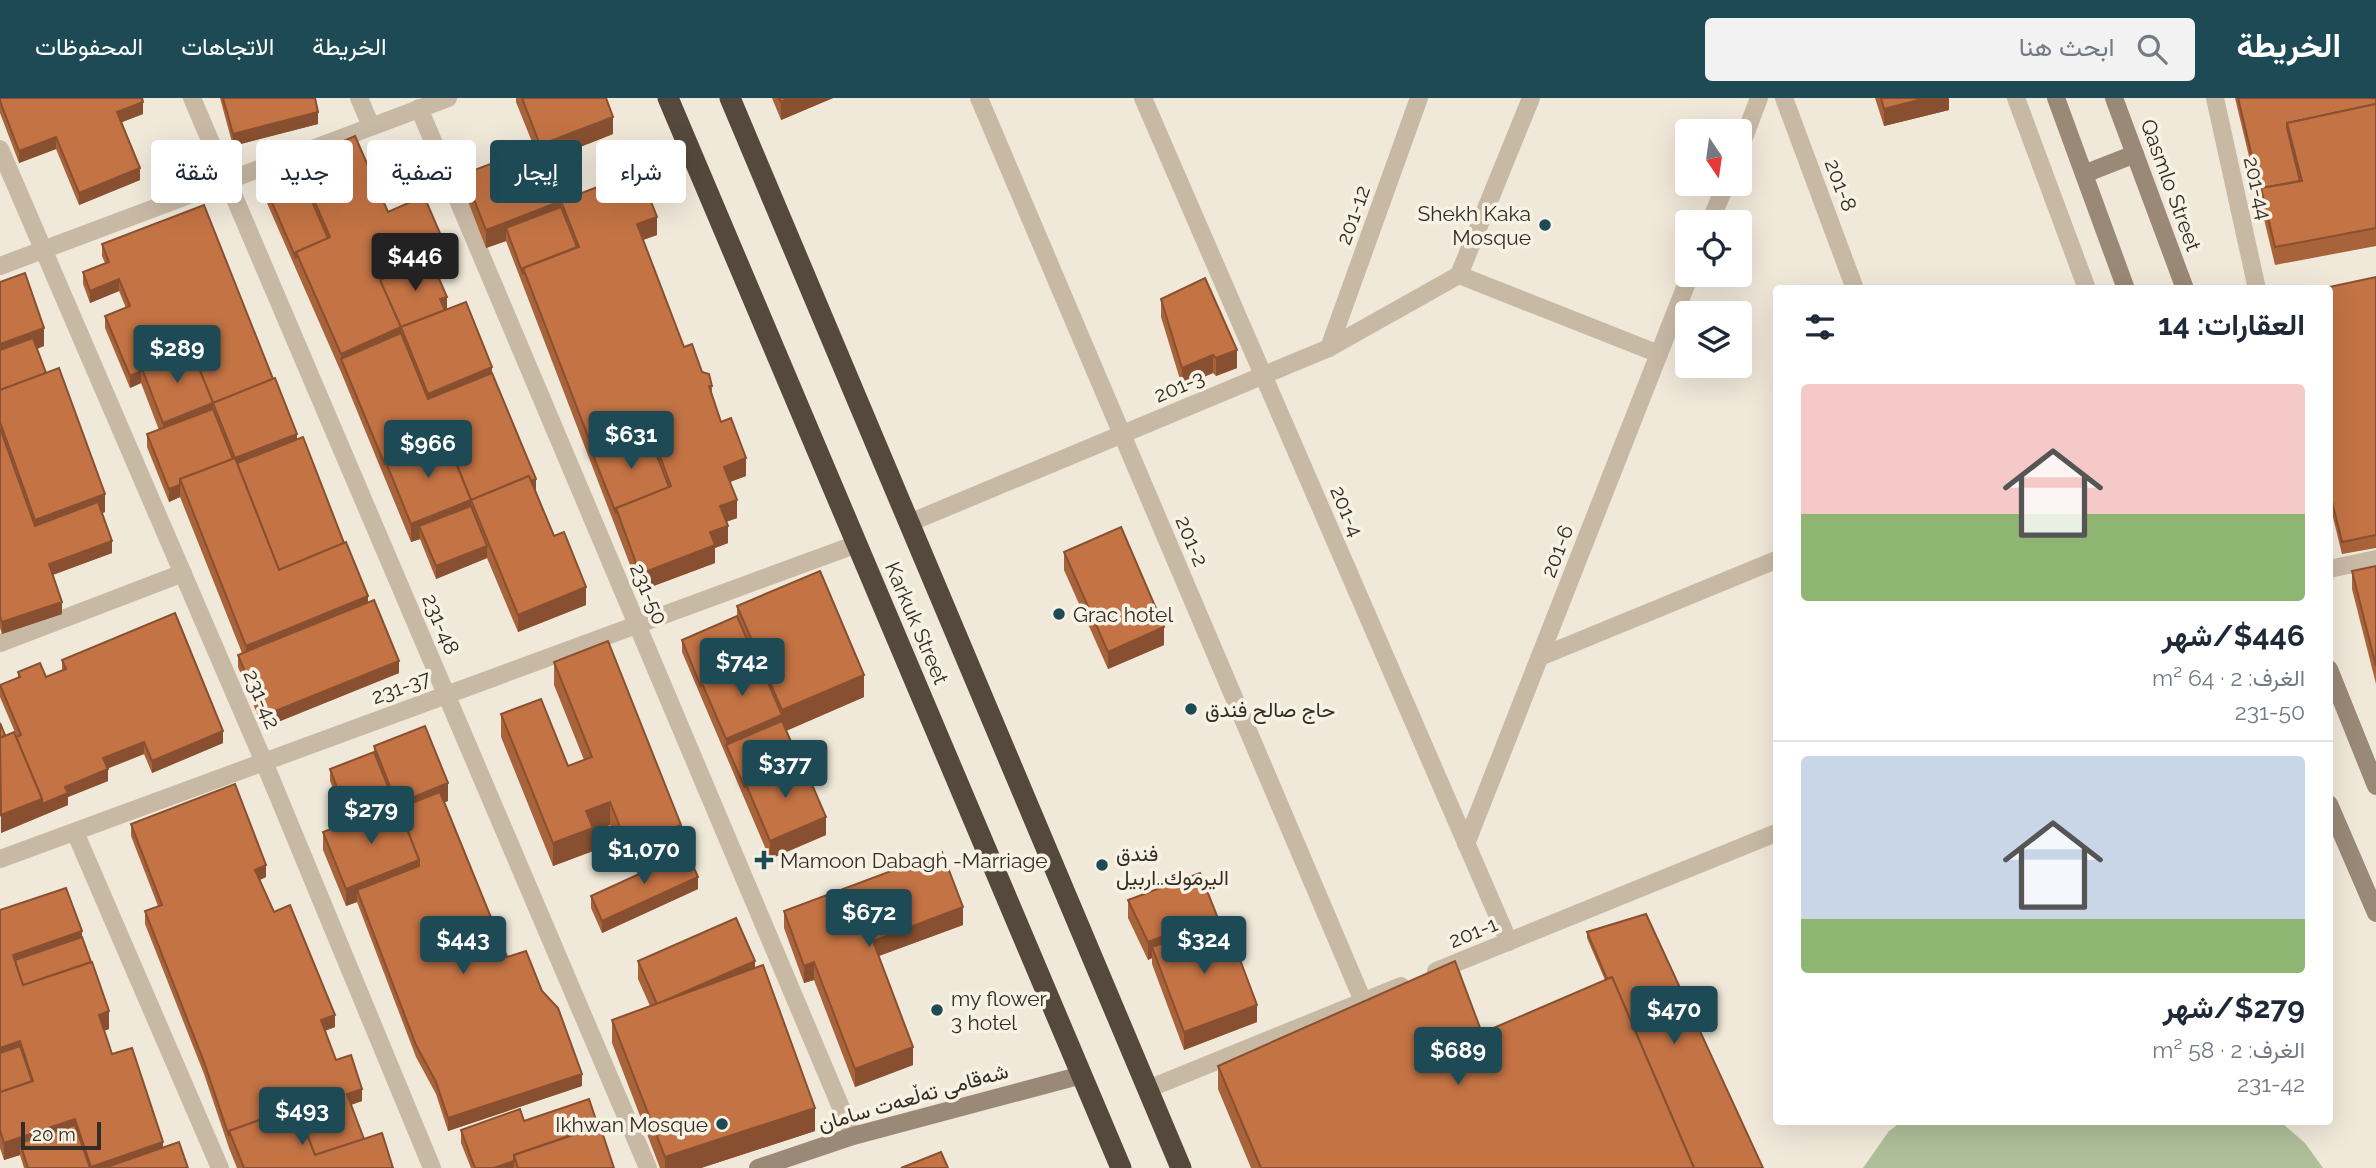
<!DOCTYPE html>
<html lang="ar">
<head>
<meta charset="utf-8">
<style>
  body { margin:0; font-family:Raleway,Vazirmatn,sans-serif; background:#f2f2f3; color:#1f2937; direction:rtl; height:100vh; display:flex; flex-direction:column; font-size:26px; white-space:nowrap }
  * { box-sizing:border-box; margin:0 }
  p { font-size:23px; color:#747a83 }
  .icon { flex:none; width:38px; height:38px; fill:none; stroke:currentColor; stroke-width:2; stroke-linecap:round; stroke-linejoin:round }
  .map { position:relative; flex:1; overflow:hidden; direction:ltr }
  .drawer { position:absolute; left:1773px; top:187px; width:560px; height:840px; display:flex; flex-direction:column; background:#fff; border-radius:7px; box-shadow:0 7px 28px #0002; direction:rtl }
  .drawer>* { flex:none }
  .banner { position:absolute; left:21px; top:42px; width:665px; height:63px; direction:rtl; display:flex; gap:14px }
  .needle { width:46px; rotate:167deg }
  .buttons { position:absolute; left:1675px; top:21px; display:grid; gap:14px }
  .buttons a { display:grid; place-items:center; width:77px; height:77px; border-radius:7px; background:#fff; box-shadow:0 7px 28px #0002; font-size:35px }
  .scale { position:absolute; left:21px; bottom:18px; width:80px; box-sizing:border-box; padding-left:7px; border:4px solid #342c26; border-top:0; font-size:19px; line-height:24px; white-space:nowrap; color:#342c26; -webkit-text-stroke:5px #f8f2e5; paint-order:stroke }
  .price { position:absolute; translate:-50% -60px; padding:0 16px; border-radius:7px; background:#1d4a54; color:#fff; font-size:23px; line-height:46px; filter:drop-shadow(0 2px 4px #0008) }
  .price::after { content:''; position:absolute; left:50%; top:42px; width:21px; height:16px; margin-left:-10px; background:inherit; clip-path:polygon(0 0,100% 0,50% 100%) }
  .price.selected { background:#222; color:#fff }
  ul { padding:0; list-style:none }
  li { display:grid; align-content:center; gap:14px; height:371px; padding:0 28px }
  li+li { border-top:2px solid #e0e1e3 }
  li span { display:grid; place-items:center; height:217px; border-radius:7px; color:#555 }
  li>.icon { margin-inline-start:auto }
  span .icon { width:126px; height:126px; fill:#fffc; stroke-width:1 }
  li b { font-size:30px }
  h2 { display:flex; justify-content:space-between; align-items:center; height:84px; padding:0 28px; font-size:30px }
  .pill { padding:0 24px; border-radius:7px; background:#fff; box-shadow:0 7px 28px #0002; font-size:24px; line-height:63px }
  .pill.selected { background:#1d4a54; color:#fff }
  header { display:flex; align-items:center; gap:42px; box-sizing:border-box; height:98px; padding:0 35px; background:#1d4a54; color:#fff }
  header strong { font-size:33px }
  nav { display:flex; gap:38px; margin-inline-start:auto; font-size:24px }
  .search { width:490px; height:63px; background:#f2f2f3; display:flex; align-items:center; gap:18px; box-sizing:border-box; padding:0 24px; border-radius:7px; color:#747a83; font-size:26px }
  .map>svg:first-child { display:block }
  .green { fill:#aebf99 }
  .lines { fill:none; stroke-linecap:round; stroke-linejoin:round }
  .street { stroke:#c8b9a5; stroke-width:18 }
  .secondary { stroke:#9b8977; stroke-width:18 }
  .highway { stroke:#55483d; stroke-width:21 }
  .wall { fill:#a8633a }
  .shaded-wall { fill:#885030 }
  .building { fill:#c37344; stroke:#885030; stroke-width:2 }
  .poi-dot { fill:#1d4a54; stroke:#f8f2e5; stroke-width:2.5 }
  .labels { text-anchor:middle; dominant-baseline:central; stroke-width:7; stroke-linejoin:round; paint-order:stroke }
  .street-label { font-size:21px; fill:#342c26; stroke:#f8f2e5 }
  .poi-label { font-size:21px; fill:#342c26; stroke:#f8f2e5; text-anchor:start }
</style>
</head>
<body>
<header>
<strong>الخريطة</strong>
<div class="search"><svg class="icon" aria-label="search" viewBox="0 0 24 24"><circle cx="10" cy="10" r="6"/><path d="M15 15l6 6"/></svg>ابحث هنا</div>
<nav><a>الخريطة</a><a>الاتجاهات</a><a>المحفوظات</a></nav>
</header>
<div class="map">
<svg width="2376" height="1070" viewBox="0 0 2376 1070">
  <rect width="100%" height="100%" fill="#f0e8d9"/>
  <polygon class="green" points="1901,1024 2281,1024 2305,1045 2323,1070 1863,1070 1889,1033"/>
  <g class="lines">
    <g class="street">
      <polyline points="192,0 648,1070"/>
      <polyline points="359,0 371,28"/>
      <polyline points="979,0 1363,903"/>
      <polyline points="1143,0 1509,844"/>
      <polyline points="1784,0 1855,191"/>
      <polyline points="2016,0 2087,191"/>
      <polyline points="2215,0 2257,191"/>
      <polyline points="419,10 853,1038"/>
      <polyline points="1740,50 1759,0"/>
      <polyline points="0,51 264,664 432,1070"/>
      <polyline points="1710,124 1726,86"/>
      <polyline points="0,168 448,0"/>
      <polyline points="1459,177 1659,256"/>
      <polyline points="1459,177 1531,0"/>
      <polyline points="1329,250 1419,0"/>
      <polyline points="909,425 1329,250 1459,177"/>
      <polyline points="2329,471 2376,461"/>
      <polyline points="0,545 183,475"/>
      <polyline points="1540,559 1776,462"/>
      <polyline points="75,734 220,1070"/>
      <polyline points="1466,746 1690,177"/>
      <polyline points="0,761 857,446"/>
      <polyline points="1436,873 1776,735"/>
      <polyline points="1148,991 1401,888"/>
    </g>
    <g class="secondary">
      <polyline points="2056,0 2126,191"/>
      <polyline points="2114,0 2185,191"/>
      <polyline points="2084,76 2135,56"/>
      <polyline points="2329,571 2376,688"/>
      <polyline points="2329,706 2376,815"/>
      <polyline points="758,1070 853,1038 1082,977"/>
    </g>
    <g class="highway">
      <polyline points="668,0 1121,1070"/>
      <polyline points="730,0 1181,1070"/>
    </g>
  </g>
  <g class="wall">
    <polygon points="0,0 143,16 122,24 140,82 79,107 56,51 19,65 0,15"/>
    <polygon points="220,0 315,0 318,26 233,48"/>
    <polygon points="516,0 606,0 613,36 546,62 561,103 657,137 643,142 684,249 712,288 712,297 721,324 746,378 730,384 737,420 726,424 728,445 715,450 715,465 640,493 506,143 486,150 464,93 464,76 534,49 516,4"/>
    <polygon points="772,0 833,0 781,22"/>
    <polygon points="1875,0 1949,0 1949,12 1884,28"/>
    <polygon points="2235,0 2376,0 2376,148 2275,167"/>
    <polygon points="297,63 388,114 445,165 435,169 447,211 492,275 536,394 554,438 586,507 518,534 487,460 436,481 420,441 411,444 341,274 263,96 263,84 297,69"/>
    <polygon points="102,146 297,341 344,445 368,504 399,575 263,630 238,569 238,557 242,555 180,399 169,404 147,349 147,336 159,332 141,285 130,290 105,230 105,218 126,210 119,193 90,205 83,186 83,174 105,165 102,158"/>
    <polygon points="2376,179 2376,450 2342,456 2329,403 2329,191"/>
    <polygon points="0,184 44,248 37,251 46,275 105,414 102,415 112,455 53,477 62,516 2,536 0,530"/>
    <polygon points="1161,201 1237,270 1216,278 1213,275 1182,288 1161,219"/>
    <polygon points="1706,268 1730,268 1726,276"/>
    <polygon points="1064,454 1164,547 1108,571 1064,472"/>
    <polygon points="2376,468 2376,586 2352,491 2352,473"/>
    <polygon points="737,508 864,599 786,633 826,737 770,761 682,554 682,542 737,518"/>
    <polygon points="62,562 223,645 152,675 144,656 107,671 108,683 68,699 68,707 1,735 0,625 5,637 17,639 0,599 0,587 18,580 18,574 46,579 62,572"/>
    <polygon points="554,564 681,750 628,772 610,727 593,734 593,753 553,768 501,639 501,616 568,668 584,662 554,587"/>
    <polygon points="374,648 448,703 444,704 507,859 582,988 448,1033 436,996 416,959 357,804 346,808 323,752 323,734 346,725 330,683 330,671 374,654"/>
    <polygon points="131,726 266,779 260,782 274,814 335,929 325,933 336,962 362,1003 351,1007 364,1041 393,1070 237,1070 229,1050 204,976 145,826 145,813 158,808 131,738"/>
    <polygon points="698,791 602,835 591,810 591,798"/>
    <polygon points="1128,802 1217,825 1257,924 1184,952 1152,866 1152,860 1148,862 1128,820"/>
    <polygon points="0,812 82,839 109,931 104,933 112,956 163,1050 188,1070 24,1070 20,1057 4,1062 0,1050"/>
    <polygon points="784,813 963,827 879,858 913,967 855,989 814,882 804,885 784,830"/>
    <polygon points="1587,834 1763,1070 1251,1070 1218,991 1218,968 1482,935 1605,882 1587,840"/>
    <polygon points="638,863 755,870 815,1033 701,1070 660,1070 612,945 612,922 650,908 638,881"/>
    <polygon points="524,1023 598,1028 614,1070 471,1070 461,1045 461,1032"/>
  </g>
  <g class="shaded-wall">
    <polygon points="790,0 833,0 781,22 781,4"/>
    <polygon points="1926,0 1949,0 1949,12 1884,28 1884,11"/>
    <polygon points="143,4 143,16 117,26 117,14"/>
    <polygon points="318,14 318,26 233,48 233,36"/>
    <polygon points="613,19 613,36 540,65 540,47"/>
    <polygon points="56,39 56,51 19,65 19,53"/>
    <polygon points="140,70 140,82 79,107 79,95"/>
    <polygon points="561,103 561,121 506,130 506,143 486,150 486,132"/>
    <polygon points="657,119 657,137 637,144 637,126"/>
    <polygon points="445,147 445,165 382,193 378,177"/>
    <polygon points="119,181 119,193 90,205 90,193"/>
    <polygon points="447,199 447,211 440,213 440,201"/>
    <polygon points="401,229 401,247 341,261 341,256"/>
    <polygon points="44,230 44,248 0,264 0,246"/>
    <polygon points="1237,252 1237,270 1216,278 1216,260"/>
    <polygon points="1213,257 1213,275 1182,288 1182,270"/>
    <polygon points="492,269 492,287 428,313 428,296"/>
    <polygon points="141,273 141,285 130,290 130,278"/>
    <polygon points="213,305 213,323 163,342 163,325"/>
    <polygon points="648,330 648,347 593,357 593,351"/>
    <polygon points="297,336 297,353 239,376 235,360"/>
    <polygon points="746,360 746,378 724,386 724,369"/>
    <polygon points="536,381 536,393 477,417 473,407"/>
    <polygon points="180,387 180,399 169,404 169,391"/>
    <polygon points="105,396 105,414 35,440 35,422"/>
    <polygon points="471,402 471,420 419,428 420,441 411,444 411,426"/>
    <polygon points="737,402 737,420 720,426 720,408"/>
    <polygon points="728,428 728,445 715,450 715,465 640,493 640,476 710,434"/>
    <polygon points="112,443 112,455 49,478 49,466"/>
    <polygon points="487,448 487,460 436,481 436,468"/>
    <polygon points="586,489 586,507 518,534 518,517"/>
    <polygon points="368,498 368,516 246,566 246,548"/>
    <polygon points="62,504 62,516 2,536 2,524"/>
    <polygon points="1164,529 1164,547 1108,571 1108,554"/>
    <polygon points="399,563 399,575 263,630 263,618"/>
    <polygon points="864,577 864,599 730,657 726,647 726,641 782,617 782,612"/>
    <polygon points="223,633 223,645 152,675 152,663"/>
    <polygon points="144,644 144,656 103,672 103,660"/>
    <polygon points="108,671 108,683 68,699 68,707 1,735 1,717 42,701 65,689"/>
    <polygon points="448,685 448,703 401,722 397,706"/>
    <polygon points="610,704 610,727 593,734 593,753 553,768 553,745 586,713"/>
    <polygon points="826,719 826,737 770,761 770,743"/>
    <polygon points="681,727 681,750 628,772 628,749"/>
    <polygon points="419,762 419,780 357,792 357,804 346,808 346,791"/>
    <polygon points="266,767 266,779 255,784 255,772"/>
    <polygon points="698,779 698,791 602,835 602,823"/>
    <polygon points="963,809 963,827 873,860 873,843"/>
    <polygon points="1217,818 1217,835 1152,849 1152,860 1148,862 1148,844"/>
    <polygon points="82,833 82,851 17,873 13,857"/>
    <polygon points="755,863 755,881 657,906"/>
    <polygon points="814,864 814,882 804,885 804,868"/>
    <polygon points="1257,907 1257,924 1184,952 1184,934"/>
    <polygon points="109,913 109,931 99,934 99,917"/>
    <polygon points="335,917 335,929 321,934 321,922"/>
    <polygon points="20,943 20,960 0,967 0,950"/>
    <polygon points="913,949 913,967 855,989 855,971"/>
    <polygon points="582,976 582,988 448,1033 448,1020"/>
    <polygon points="362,991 362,1003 347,1008 347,996"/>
    <polygon points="815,1010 815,1033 701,1070 665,1070 665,1059"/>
    <polygon points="75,1021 75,1039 20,1045 20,1057 4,1062 4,1045"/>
    <polygon points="163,1044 163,1062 139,1070 91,1070 91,1069"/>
    <polygon points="514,1063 514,1070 494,1070"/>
  </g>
  <g class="building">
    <polygon points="0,0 142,0 143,4 117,14 140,70 79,95 56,39 19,53 0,3"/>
    <polygon points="223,0 315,0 318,14 233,36"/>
    <polygon points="522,0 606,0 613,19 540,47"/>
    <polygon points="779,0 790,0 781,4"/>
    <polygon points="1881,0 1926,0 1884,11"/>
    <polygon points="2238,0 2376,0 2376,6 2287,25 2287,30 2300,83 2261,90 2261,96"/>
    <polygon points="2376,6 2376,130 2275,149 2261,90 2302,83 2287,25"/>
    <polygon points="355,38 388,114 424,98 445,147 378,177 401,229 341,256 296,154 330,139 297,63"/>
    <polygon points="540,47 561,103 639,73 657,119 637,126 684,249 692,246 702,274 709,276 712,288 709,288 721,324 731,320 746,360 724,369 737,402 720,408 728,428 710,434 715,447 640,476 616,410 671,388 656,348 648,330 593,351 523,170 579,149 561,103 486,132 464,76"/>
    <polygon points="297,69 328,140 296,154 296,160 263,84"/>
    <polygon points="204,107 273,281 213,305 190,248 141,268 141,273 130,278 105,218 130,208 119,181 90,193 83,174 109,164 102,146"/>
    <polygon points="561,109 577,149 523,170 523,176 506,130"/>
    <polygon points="424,162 428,171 434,169 447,199 440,201 445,212 401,229 380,182"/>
    <polygon points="25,175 44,230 0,246 0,184"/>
    <polygon points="2376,179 2376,437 2342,444 2329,391 2329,191 2320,191"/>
    <polygon points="1205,180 1237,252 1216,260 1213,257 1182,270 1161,201"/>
    <polygon points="466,204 492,269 428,296 401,229"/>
    <polygon points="401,235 428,301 492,275 536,381 531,383 529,378 471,402 445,338 385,362 385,367 341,261"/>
    <polygon points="33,240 46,275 0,292 0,252"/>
    <polygon points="190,248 213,305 163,325 141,268"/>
    <polygon points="59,270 105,396 35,422 0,324 0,292"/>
    <polygon points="275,280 297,336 235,360 213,305"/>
    <polygon points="213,311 233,361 180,381 180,387 169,391 147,336"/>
    <polygon points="0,330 35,428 98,404 112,443 49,466 62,504 2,524 0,518"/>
    <polygon points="648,335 669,389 616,410 616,415 593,357"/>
    <polygon points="445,338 471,402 411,426 385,362"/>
    <polygon points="303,339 344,445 279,472 237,365"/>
    <polygon points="235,360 279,472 346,444 368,498 246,548 180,381"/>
    <polygon points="529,378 554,438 564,434 586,489 518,517 471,402"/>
    <polygon points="471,408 487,448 436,468 419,428"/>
    <polygon points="1121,429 1164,529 1108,554 1064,454"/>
    <polygon points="2376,468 2376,568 2352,473"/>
    <polygon points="820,473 864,577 782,612 737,508"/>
    <polygon points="374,502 399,563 263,618 238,557"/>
    <polygon points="175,515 223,633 152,663 144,644 103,660 108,671 65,689 68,695 42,706 42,701 16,639 21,637 0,587 20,579 18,574 40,565 46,579 66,571 62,562"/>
    <polygon points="737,518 755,560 701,583 701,589 682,542"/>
    <polygon points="608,543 681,727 628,749 610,704 586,713 593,730 553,745 501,616 541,601 568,668 592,659 554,564"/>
    <polygon points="757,559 782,617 726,641 701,583"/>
    <polygon points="782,623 799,662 745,684 745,690 726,647"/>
    <polygon points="0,625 5,637 0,640"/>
    <polygon points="425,628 448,685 397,706 374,648"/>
    <polygon points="14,634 42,701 1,717 0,640"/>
    <polygon points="374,654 395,706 350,724 330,671"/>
    <polygon points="801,661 826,719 770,743 745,684"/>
    <polygon points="235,686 266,767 255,772 274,814 290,807 335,917 321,922 336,962 351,957 362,991 347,996 364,1041 315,1057 296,1009 229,1033 229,1038 204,964 145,813 162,807 131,726"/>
    <polygon points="440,694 507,859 526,853 542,893 558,910 582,976 448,1020 436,984 416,947 357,792 419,768 419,762 399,710"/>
    <polygon points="397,706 419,762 346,791 323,734"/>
    <polygon points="687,754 698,779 602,823 591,798"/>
    <polygon points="942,754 963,809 873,843 913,949 855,971 814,864 804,868 784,813"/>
    <polygon points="1200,775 1217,818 1148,844 1128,802"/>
    <polygon points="66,790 82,833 13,857 23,887 92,864 109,913 99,917 112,956 132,950 163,1044 91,1069 75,1021 4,1045 0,1032 0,994 33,983 20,943 0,950 0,812"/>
    <polygon points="1646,816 1763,1070 1694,1070 1612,879 1607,881 1587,834"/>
    <polygon points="736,820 755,863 657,906 638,863"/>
    <polygon points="1225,822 1257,907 1184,934 1152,849"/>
    <polygon points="82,839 91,864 23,887 15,862"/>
    <polygon points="1455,863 1482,935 1612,879 1694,1070 1261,1070 1218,968"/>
    <polygon points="763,867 815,1010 665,1059 612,922"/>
    <polygon points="20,948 32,983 0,994 0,955"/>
    <polygon points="589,1001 598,1028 514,1057 514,1063 494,1070 475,1070 461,1032 520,1011 524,1023"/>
    <polygon points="296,1009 315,1057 382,1035 393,1070 244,1070 229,1033"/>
    <polygon points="75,1027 90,1070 28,1070 20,1045"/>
    <polygon points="600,1028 614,1070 518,1070 514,1057"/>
    <polygon points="179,1044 188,1070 104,1070"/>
    <polygon points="941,1054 948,1070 901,1070"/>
  </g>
  <g class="poi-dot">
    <circle cx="1545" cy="127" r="7"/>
    <circle cx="1059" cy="516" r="7"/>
    <circle cx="1191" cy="611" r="7"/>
    <path d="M760.5 751.5h7v7h7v7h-7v7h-7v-7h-7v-7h7z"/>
    <circle cx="1102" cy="767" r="7"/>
    <circle cx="937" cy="912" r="7"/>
    <circle cx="722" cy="1026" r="7"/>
  </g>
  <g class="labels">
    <g class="street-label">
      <text transform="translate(1841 87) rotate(69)">201-8</text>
      <text transform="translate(2171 87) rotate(70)">Qasmlo Street</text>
      <text transform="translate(2258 90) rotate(77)">201-44</text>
      <text transform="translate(1353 117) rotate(-70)">201-12</text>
      <text transform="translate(1179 288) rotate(-23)">201-3</text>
      <text transform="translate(1347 413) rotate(67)">201-4</text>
      <text transform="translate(1192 443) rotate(67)">201-2</text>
      <text transform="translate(1557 453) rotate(-69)">201-6</text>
      <text transform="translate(649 496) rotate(67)">231-50</text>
      <text transform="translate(917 525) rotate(67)">Karkuk Street</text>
      <text transform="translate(441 526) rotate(67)">231-48</text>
      <text transform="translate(401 589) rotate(-20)">231-37</text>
      <text transform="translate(262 601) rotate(67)">231-42</text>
      <text transform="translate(1473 834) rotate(-22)">201-1</text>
      <text transform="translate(913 999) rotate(-16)">شەقامی تەڵعەت سامان</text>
    </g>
    <g class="poi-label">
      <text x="1531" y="115" text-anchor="end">Shekh Kaka<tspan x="1531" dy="24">Mosque</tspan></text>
      <text x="1073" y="516">Grac hotel</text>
      <text x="1205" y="611">حاج صالح فندق</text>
      <text x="1116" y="755">فندق<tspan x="1116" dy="24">اليرموك..اربيل</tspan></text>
      <text x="780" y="762">Mamoon Dabagh -Marriage</text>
      <text x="951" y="900">my flower<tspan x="951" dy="24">3 hotel</tspan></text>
      <text x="708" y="1026" text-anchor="end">Ikhwan Mosque</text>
    </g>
  </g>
</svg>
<div class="buttons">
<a><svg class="needle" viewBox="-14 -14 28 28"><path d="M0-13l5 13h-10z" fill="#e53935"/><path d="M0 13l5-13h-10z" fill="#747a83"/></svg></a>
<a><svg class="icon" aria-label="locate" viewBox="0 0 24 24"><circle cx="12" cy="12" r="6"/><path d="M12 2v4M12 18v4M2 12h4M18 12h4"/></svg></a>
<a><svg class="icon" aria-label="layers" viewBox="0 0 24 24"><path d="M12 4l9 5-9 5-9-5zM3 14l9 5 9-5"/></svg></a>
</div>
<div class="scale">20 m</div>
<b class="price selected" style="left:415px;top:195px">$446</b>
<b class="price" style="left:177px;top:287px">$289</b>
<b class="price" style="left:631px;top:373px">$631</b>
<b class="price" style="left:428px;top:382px">$966</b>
<b class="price" style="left:742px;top:600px">$742</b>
<b class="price" style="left:785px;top:702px">$377</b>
<b class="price" style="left:371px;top:748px">$279</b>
<b class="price" style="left:644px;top:788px">$1,070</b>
<b class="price" style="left:869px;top:851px">$672</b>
<b class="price" style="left:463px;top:878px">$443</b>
<b class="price" style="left:1204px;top:878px">$324</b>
<b class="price" style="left:1674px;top:948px">$470</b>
<b class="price" style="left:1458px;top:989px">$689</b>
<b class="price" style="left:302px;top:1049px">$493</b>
<div class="banner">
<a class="pill">شراء</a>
<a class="pill selected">إيجار</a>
<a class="pill">تصفية</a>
<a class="pill">جديد</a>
<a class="pill">شقة</a>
</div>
<section class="drawer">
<h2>العقارات: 14<svg class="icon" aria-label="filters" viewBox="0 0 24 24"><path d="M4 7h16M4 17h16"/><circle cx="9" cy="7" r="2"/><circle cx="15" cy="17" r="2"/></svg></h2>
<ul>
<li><span style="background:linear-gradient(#f6c9c9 60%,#8fb573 0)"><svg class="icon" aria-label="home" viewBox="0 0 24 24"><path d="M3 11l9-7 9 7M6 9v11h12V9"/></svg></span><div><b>$446/شهر</b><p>الغرف: 2 · 64 m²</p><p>231-50</p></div></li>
<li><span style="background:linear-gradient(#c9d6e8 75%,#8fb573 0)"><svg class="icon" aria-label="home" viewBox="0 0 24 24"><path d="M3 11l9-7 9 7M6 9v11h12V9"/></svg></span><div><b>$279/شهر</b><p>الغرف: 2 · 58 m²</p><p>231-42</p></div></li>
</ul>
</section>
</div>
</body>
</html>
